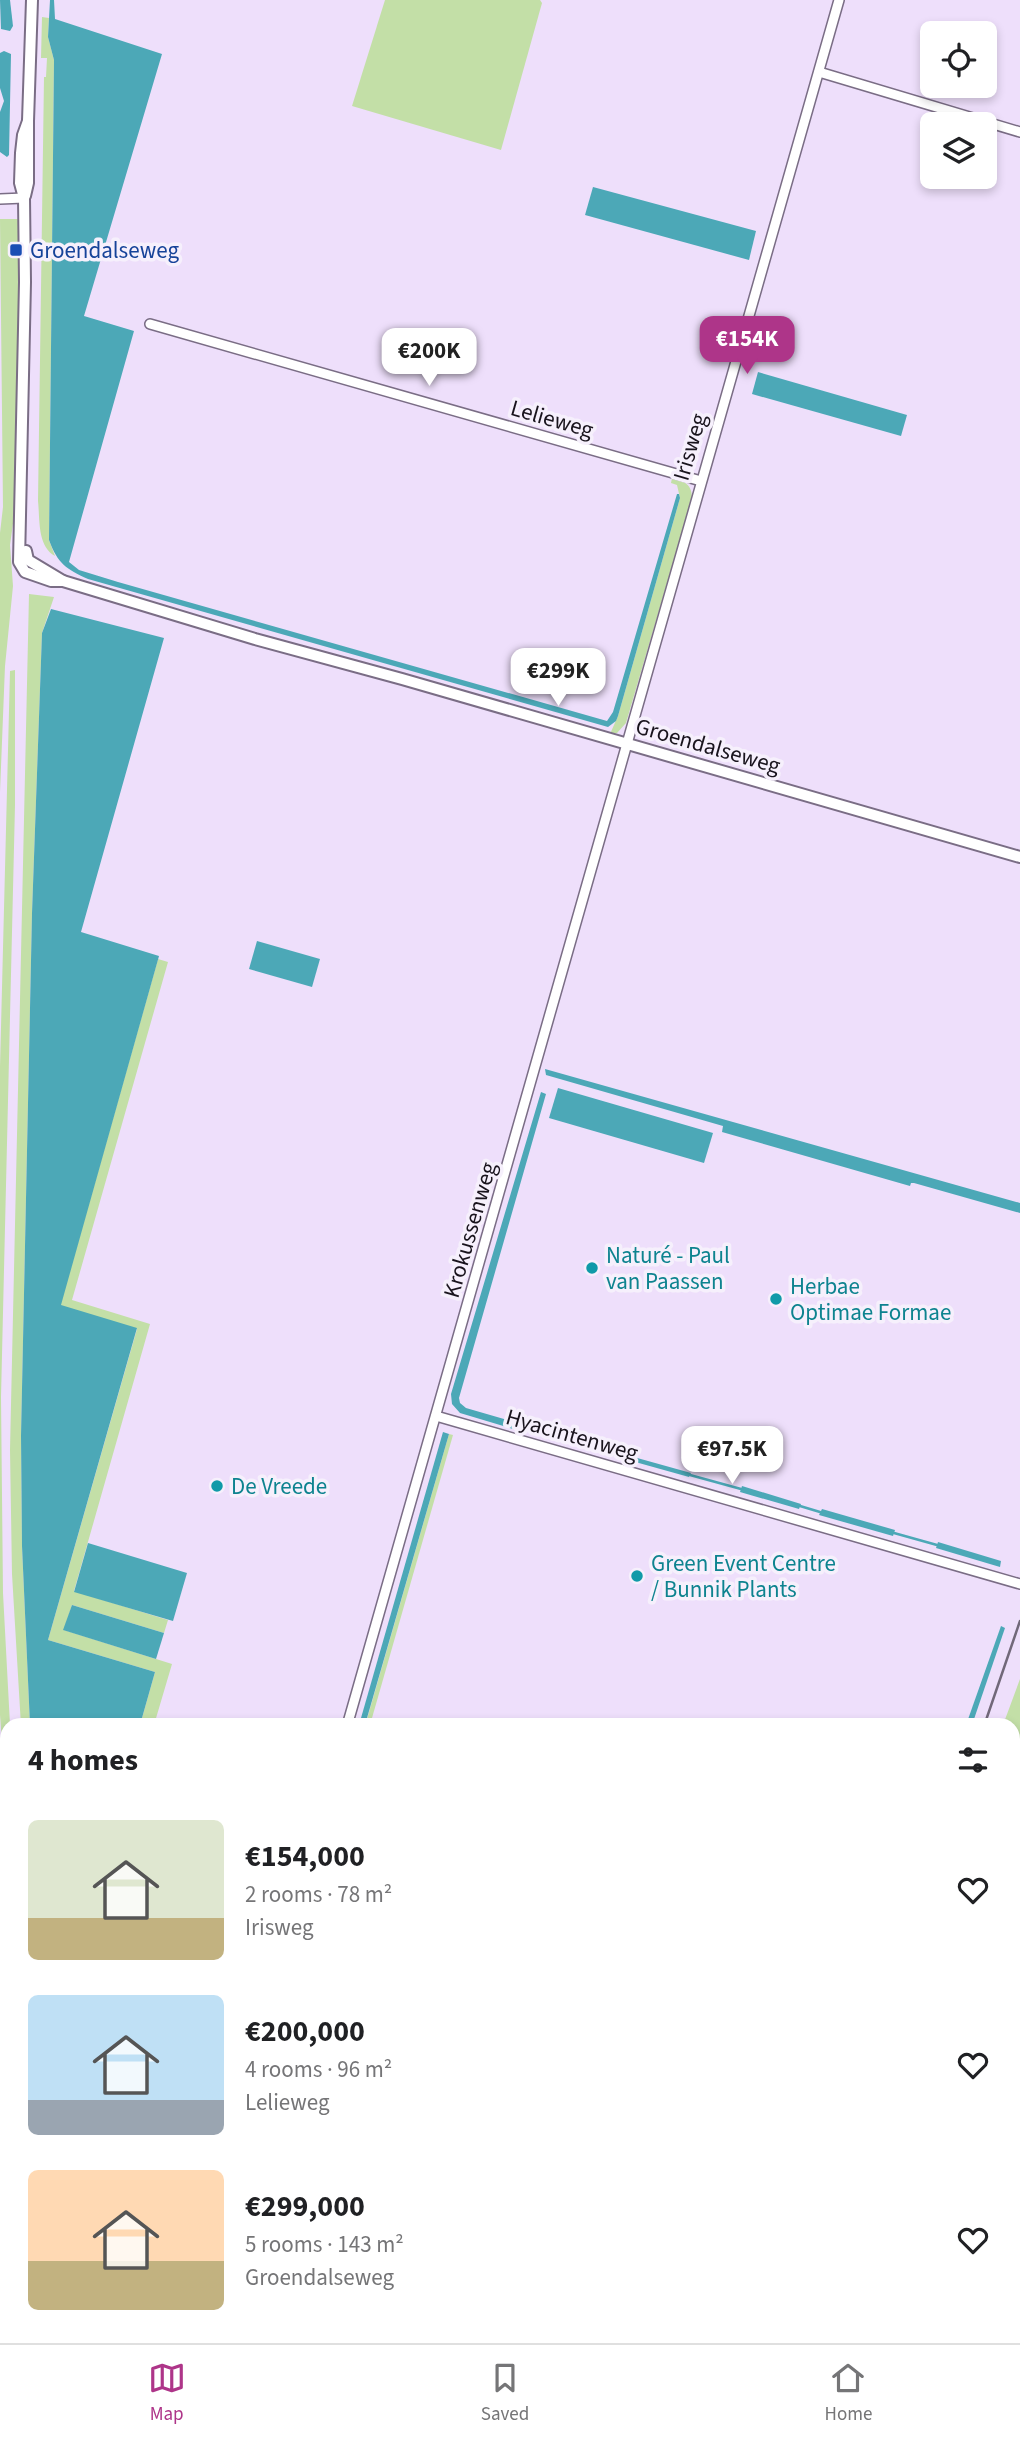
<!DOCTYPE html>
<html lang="en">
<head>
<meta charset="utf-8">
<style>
  body { margin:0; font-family:"Source Sans 3",sans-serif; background:#f2f2f2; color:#202124; height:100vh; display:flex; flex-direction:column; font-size:26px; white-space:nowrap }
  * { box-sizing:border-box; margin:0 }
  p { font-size:23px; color:#757577 }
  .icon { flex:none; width:38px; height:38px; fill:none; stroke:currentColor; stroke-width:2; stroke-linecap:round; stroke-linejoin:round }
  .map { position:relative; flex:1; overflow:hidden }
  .side { position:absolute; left:0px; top:1718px; width:1020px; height:625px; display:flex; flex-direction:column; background:#fff; border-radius:21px 21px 0 0; box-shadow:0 4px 10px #0003 }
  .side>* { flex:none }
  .buttons { position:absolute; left:920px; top:21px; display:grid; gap:14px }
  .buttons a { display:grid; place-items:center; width:77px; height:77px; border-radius:10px; background:#fff; box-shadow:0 4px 10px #0003; font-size:35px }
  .price { position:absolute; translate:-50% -60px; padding:0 16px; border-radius:14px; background:#fff; color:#222; font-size:23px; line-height:46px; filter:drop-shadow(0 2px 4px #0008) }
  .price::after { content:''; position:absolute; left:50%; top:42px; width:21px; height:16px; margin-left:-10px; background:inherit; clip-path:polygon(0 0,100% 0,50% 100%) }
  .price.active { background:#ae3589; color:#fff }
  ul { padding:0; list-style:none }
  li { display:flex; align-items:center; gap:21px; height:175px; padding:0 28px }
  li span { display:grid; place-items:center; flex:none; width:196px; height:140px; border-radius:10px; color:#555 }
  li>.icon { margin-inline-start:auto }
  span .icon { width:84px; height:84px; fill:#fffc; stroke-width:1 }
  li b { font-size:30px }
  h2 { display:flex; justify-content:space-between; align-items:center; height:84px; padding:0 28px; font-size:30px }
  .tab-bar { display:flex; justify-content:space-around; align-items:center; height:98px; border-top:2px solid #e0e0e0; background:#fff; font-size:19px; color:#757577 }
  .tab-bar a { display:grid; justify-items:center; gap:4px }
  .tab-bar .active { color:#ae3589 }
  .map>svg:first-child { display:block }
  .green { fill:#c3dfa7 }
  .water { fill:#4ca8b7 }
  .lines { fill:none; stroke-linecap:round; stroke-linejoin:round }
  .stream { stroke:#4ca8b7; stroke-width:2.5 }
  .minor-casing { stroke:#7a6d85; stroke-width:12 }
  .tertiary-casing { stroke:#7a6d85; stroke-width:14 }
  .minor { stroke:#fff; stroke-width:9 }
  .tertiary { stroke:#fff; stroke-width:10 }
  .rail { stroke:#716879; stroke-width:2.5 }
  .transit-dot { fill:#1a4fb4; stroke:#f6f0fc; stroke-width:2.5 }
  .culture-dot { fill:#0f9aa8; stroke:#f6f0fc; stroke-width:2.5 }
  .labels { text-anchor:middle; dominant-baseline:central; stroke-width:7; stroke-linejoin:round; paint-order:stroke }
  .transit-label { font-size:23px; fill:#164399; stroke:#f6f0fc; text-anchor:start }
  .street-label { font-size:23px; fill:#19141d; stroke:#f6f0fc }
  .culture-label { font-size:23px; fill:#0d838f; stroke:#f6f0fc; text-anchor:start }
</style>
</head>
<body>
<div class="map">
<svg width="1020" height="2343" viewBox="0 0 1020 2343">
  <rect width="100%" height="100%" fill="#eedffb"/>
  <g class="green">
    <polygon points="385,0 540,0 542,3 501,150 352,106"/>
    <path d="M42 17 49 18 48 37 54 60 49 540 55 556C37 546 40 519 38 501L44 77H46L47 58H41Z"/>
    <polygon points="0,219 20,219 17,495 10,545 13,586 5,666 0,792 0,533 3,507"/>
    <path d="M672 478C684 481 692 484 692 498L626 723 617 733 610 734 618 716 680 498 677 485 671 483Z"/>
    <polygon points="29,594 54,597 42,633 32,913 21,1436 22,1546 30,1725 21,1726 12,1574 10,1450"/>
    <polygon points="15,670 15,805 1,1397 3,1593 10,1725 7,1726 7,1811 0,1715 0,1067 10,671"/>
    <polygon points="158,959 168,962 72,1300 150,1324 74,1591 168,1620 164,1633 72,1605 64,1630 172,1664 154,1725 140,1725 155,1672 48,1640 137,1329 60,1306"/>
    <polygon points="449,1434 453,1435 370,1725 365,1726"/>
    <polygon points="1020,1679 1020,1781 1013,1801 1013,1726 1003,1725"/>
    <polygon points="0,1793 7,1850 7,1925 0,1912"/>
    <polygon points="7,2253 7,2336 26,2336 26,2343 3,2343 4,2273"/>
  </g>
  <g class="water">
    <polygon points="0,0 10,0 13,26 10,31 1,29"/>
    <path d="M50 0H54L55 19 162 54 84 316 134 331 69 562 79 570 118 582 607 721 613 712 677 494H679L680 498 618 716 616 721 608 727 88 579C66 569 58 564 49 540L54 60 48 37Z"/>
    <polygon points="4,51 11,54 9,155 7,157 0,152 0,112 4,101 0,88 0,53"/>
    <polygon points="593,187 756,231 749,260 585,215"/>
    <polygon points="758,372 907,415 901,436 752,394"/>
    <polygon points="51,609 164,638 81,932 159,956 61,1305 137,1328 48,1640 155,1672 140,1725 30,1725 22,1546 21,1436 32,913 42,633"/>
    <polygon points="257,941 320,959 312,987 249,969"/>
    <polygon points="545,1069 1020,1203 1020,1213 914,1183 911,1183 910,1186 722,1132 723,1126 546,1075"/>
    <polygon points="558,1088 713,1133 704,1163 549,1118"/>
    <polygon points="541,1092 546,1094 459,1398 460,1403 466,1408 525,1425 523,1432 460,1413 452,1404 451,1394"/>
    <polygon points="443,1432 449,1434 365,1725 359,1725"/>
    <polygon points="605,1449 691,1473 689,1477 603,1453"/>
    <polygon points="742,1486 801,1504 799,1509 740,1492"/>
    <polygon points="822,1509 895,1530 893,1536 819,1515"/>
    <polygon points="938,1542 1001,1561 1000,1567 936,1548"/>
    <polygon points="88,1543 187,1573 173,1621 74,1592"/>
    <polygon points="72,1605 164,1633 156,1659 63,1630"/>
    <polygon points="1001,1626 1005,1628 972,1725 966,1725"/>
    <polygon points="0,1912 7,1925 7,2157 0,2155"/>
  </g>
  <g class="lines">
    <g class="stream">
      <polyline points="524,1428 556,1437"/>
      <polyline points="590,1447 604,1451"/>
      <polyline points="690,1475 741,1489"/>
      <polyline points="800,1506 820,1512"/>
      <polyline points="894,1533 937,1545"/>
    </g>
    <g class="minor-casing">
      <g id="minor">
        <polyline points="819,72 1020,132"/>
        <polyline points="0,199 24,198"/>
        <polyline points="150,324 701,481"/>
        <polyline points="436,1416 1020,1584"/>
        <polyline points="347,1726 839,0"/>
        <polyline points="0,2175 7,2177"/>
        <polyline points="94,2343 95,2336"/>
      </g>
    </g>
    <g class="tertiary-casing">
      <g id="tertiary">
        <polyline points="28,121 23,135 21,153 20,183 24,198 25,282 19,562 25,572 51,581 63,581 255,639 402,679 1020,857"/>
        <polyline points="25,196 28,183 28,121 32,0"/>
        <polyline points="26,551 28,560 63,581"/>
      </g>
    </g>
    <use href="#minor" class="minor"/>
    <use href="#tertiary" class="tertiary"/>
    <g class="rail">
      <polyline points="984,1726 1020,1621"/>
      <polyline points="747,2343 750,2336"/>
    </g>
  </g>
  <rect class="transit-dot" x="9" y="243" width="14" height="14" rx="3.5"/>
  <g class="culture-dot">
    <circle cx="592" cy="1268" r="7"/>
    <circle cx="776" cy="1299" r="7"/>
    <circle cx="217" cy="1486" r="7"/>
    <circle cx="637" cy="1576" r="7"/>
  </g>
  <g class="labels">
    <g class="transit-label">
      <text x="30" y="250">Groendalseweg</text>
    </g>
    <g class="street-label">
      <text transform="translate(552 419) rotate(16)">Lelieweg</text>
      <text transform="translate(690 447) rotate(-74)">Irisweg</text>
      <text transform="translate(708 746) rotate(16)">Groendalseweg</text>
      <text transform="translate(470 1230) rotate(-74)">Krokussenweg</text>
      <text transform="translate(572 1435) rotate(16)">Hyacintenweg</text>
    </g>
    <g class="culture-label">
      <text x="606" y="1255">Naturé - Paul<tspan x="606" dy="26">van Paassen</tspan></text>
      <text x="790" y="1286">Herbae<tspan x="790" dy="26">Optimae Formae</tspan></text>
      <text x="231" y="1486">De Vreede</text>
      <text x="651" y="1563">Green Event Centre<tspan x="651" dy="26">/ Bunnik Plants</tspan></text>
    </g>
  </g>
</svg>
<div class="buttons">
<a><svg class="icon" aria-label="locate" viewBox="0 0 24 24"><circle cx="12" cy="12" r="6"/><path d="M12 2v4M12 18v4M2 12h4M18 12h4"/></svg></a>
<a><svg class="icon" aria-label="layers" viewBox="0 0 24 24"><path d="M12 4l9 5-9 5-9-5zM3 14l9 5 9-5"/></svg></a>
</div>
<b class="price active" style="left:747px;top:376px">€154K</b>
<b class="price" style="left:429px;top:388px">€200K</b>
<b class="price" style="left:558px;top:708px">€299K</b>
<b class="price" style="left:732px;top:1486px">€97.5K</b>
<section class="side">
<h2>4 homes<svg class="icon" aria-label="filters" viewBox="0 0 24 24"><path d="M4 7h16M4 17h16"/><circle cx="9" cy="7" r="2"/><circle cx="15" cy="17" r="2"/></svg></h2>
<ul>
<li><span style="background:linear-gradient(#dfe7d0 70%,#c2b280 0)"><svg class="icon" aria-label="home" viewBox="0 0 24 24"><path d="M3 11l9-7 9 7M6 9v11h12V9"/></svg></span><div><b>€154,000</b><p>2 rooms · 78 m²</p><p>Irisweg</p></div><svg class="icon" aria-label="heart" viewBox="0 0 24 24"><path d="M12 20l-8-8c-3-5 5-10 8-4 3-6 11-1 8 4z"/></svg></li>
<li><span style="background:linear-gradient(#bfe0f5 75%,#9aa5b1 0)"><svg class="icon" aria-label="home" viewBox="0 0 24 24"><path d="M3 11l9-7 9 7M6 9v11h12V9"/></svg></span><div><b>€200,000</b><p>4 rooms · 96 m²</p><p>Lelieweg</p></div><svg class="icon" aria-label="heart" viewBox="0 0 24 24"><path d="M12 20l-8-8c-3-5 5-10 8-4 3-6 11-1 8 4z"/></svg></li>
<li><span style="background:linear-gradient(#ffd9b3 65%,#c2b280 0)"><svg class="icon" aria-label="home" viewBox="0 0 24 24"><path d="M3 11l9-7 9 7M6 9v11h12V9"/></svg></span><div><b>€299,000</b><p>5 rooms · 143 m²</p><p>Groendalseweg</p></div><svg class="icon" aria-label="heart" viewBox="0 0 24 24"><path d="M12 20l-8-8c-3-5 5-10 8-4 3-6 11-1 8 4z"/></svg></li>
</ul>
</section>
</div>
<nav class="tab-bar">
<a class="active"><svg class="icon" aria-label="map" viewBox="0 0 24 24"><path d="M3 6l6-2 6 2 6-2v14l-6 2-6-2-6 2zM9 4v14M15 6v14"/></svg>Map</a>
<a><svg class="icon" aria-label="saved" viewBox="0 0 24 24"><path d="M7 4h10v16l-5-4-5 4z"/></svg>Saved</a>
<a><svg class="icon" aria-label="home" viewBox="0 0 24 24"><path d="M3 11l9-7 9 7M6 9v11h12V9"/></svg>Home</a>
</nav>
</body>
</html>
